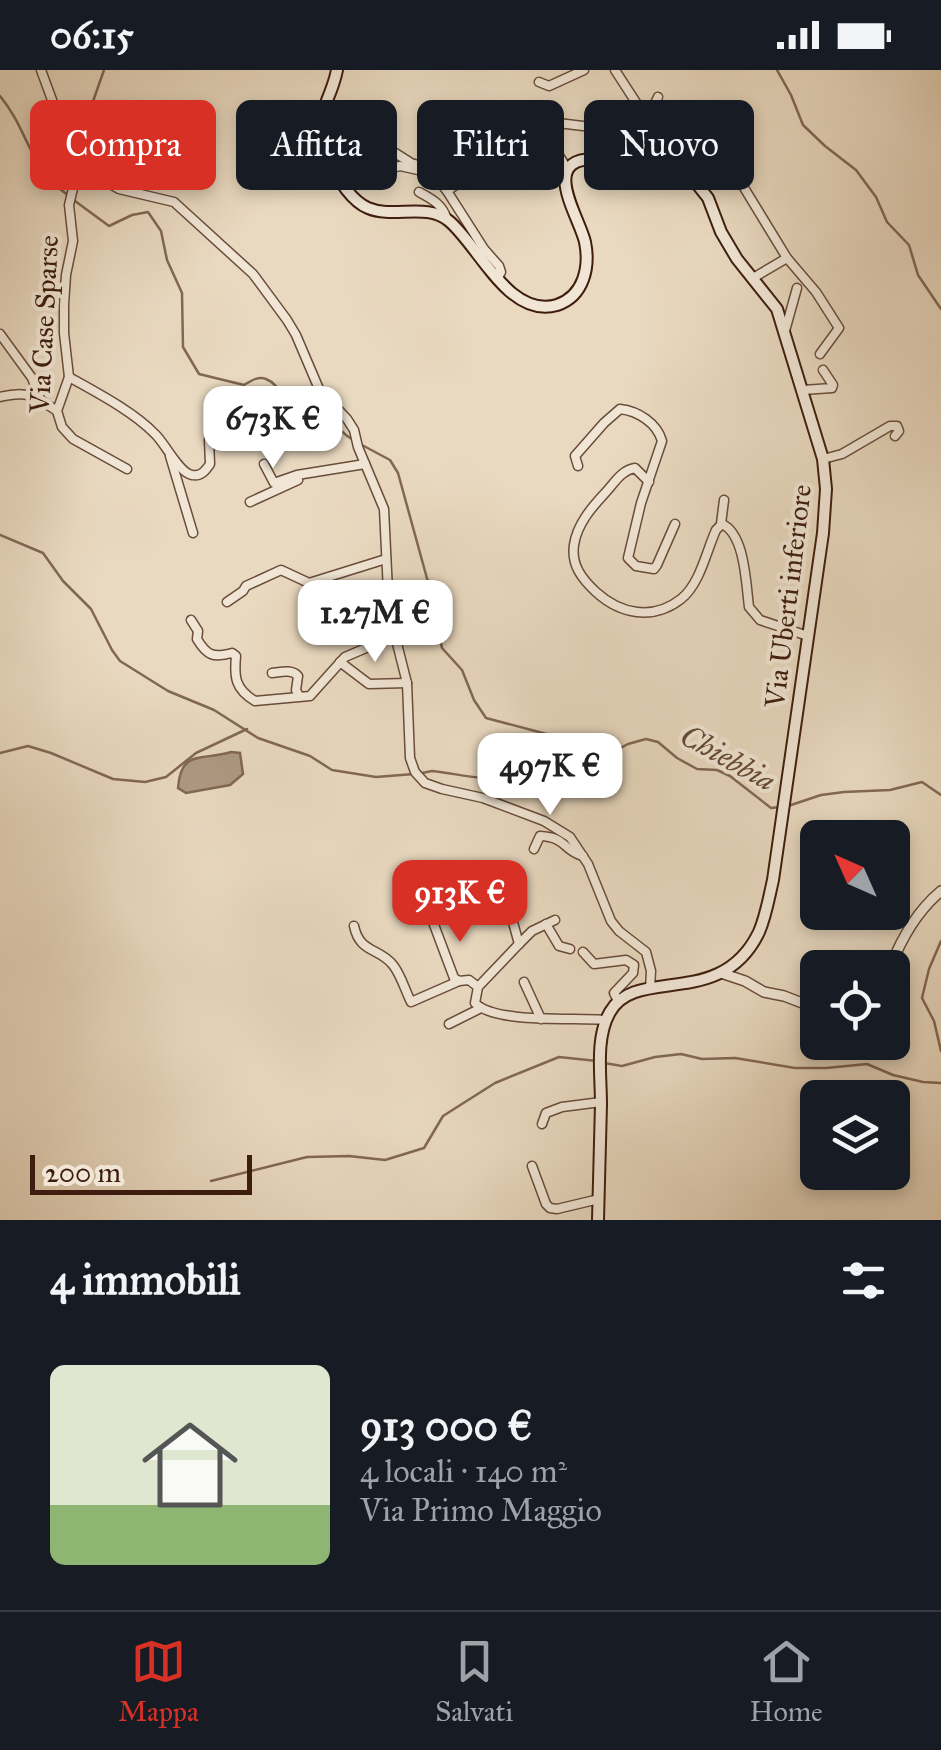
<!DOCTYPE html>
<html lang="it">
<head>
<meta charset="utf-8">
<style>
  body { margin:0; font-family:"IM FELL Great Primer",serif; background:#242831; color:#f1f3f6; height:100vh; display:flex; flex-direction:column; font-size:38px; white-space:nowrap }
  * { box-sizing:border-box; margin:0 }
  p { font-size:32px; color:#9ea1a6 }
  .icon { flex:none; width:55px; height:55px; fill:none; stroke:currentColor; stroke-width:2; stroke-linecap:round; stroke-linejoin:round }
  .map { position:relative; height:1150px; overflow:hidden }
  .panel { display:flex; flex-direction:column; background:#171b24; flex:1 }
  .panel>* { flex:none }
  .top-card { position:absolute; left:30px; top:30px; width:882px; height:90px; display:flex; gap:20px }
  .needle { width:65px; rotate:315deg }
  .fabs { position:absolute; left:800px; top:750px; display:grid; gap:20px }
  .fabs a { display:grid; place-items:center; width:110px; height:110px; border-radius:15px; background:#171b24; box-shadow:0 5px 15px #0003; font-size:50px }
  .scale { position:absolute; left:30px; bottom:25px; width:222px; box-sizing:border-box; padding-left:10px; border:5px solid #3e1d0e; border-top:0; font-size:28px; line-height:35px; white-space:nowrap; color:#3e1d0e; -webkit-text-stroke:8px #f1e6d6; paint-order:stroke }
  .price { position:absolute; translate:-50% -85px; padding:0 22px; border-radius:20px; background:#fff; color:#222; font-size:32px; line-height:65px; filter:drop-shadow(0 2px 5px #0008) }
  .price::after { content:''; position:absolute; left:50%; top:60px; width:30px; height:22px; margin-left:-15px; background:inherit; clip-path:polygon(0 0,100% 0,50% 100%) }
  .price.current { background:#d93025; color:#fff }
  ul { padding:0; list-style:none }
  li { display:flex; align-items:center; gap:30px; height:250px; padding:0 50px }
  li span { display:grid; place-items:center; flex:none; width:280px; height:200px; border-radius:15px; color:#555 }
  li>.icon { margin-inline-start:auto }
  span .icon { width:120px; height:120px; fill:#fffc; stroke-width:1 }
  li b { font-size:42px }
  h2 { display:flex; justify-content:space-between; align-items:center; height:120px; padding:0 50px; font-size:42px }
  .pill { padding:0 35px; border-radius:15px; background:#171b24; box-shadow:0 5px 15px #0003; font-size:35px; line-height:90px }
  .pill.current { background:#d93025; color:#fff }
  .status { display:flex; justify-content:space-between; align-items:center; height:70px; padding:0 50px; background:#171b24; direction:ltr }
  .status svg { height:28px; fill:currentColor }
  .tab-bar { display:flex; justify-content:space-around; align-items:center; height:140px; border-top:2px solid #363941; background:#171b24; font-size:28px; color:#9ea1a6 }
  .tab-bar a { display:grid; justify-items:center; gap:5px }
  .tab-bar .current { color:#d93025 }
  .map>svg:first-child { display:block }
  .water { fill:#af9983; stroke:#826754; stroke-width:2.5 }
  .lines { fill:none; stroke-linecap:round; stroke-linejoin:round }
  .stream { stroke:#826754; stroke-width:2.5 }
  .minor-casing { stroke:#694c3a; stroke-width:11 }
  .tertiary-casing { stroke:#694c3a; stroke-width:12 }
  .secondary-casing { stroke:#3e1d0e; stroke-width:14 }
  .minor { stroke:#f1e6d6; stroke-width:8 }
  .tertiary { stroke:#f1e6d6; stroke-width:9 }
  .secondary { stroke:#f1e6d6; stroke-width:10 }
  .labels { text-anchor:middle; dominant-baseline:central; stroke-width:8; stroke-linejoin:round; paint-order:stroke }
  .street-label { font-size:28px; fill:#3e1d0e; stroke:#f1e6d6 }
  .water-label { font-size:30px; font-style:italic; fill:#664837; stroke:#f1e6d6 }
</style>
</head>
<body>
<div class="status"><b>06:15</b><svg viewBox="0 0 49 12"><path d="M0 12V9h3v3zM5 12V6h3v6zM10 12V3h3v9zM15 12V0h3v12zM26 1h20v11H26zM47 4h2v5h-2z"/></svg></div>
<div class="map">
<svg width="941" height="1150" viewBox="0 0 941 1150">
  <rect width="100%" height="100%" fill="#e9d9c0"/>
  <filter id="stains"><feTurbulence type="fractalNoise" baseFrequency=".002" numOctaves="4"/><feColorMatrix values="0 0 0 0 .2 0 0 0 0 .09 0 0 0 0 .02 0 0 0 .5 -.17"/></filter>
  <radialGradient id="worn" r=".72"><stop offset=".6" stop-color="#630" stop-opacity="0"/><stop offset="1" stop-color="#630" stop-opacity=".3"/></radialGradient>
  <path class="water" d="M231 682 240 683 243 704 230 715 186 723 178 718C181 679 201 691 231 682Z"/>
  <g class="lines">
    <g class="stream">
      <polyline points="777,0 791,25 803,55 825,76 856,100 876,127 887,152 909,175 918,205 941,239"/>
      <path d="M0 26C29 61 28 97 69 126"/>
      <polyline points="73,73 91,37 104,0"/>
      <polyline points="64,119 70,91"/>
      <path d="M75 131 109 156 132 145 148 142 161 161 167 190 182 223 183 277 199 304 244 315C251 311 257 306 266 309 281 315 280 330 292 337 304 344 319 344 330 351 340 358 342 364 355 371"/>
      <polyline points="362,375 390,390 398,403 428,512 442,578 462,600 474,630 486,648 554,666 578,681 609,684 628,674 646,669 658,672 677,688 697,699 717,700 730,706 771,738 780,737"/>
      <polyline points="0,465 43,483 63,511 91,539 112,580 120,591 168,621 214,640 258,668 310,686 332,700 376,707 414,704"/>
      <polyline points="0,683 28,676 51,683 113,709 145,712 166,707 196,683 247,659"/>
      <path d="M422 703 432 701C469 705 514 719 549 698 558 693 564 684 572 677"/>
      <polyline points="788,736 821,725 844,722 890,720 922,712 941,725"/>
      <polyline points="941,871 929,899 922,928 934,951 941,981"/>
      <polyline points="604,993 622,996 655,987 681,984 702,989 735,988 795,998 826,998 867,994 893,1005 923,1012 941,1013"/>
      <polyline points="211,1111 307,1087 349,1086 385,1090 424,1078 443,1046 495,1013 559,987 597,991"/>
    </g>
    <g class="minor-casing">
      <g id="minor">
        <polyline points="41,0 73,87 80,97 119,119 174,132 253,204 287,250 296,265 319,319 347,349 354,360 358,377 384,439 389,542 407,613 410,688 415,702 425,713 442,719 483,728 544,751 570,767 588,794 611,851 619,861 646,882 651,901 650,919"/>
        <polyline points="615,0 637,34 649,46 701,72 743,116 787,188 816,222 839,258 820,284"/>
        <polyline points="539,12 549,16 584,0"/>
        <polyline points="649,46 658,27"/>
        <polyline points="618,57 646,43"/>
        <polyline points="392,81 411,93 429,98 433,103 447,121 484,179 499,196 501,202 497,209"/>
        <polyline points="76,91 76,106 69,135 73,171 66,205 64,235 64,263 69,307 57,341 62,357 73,369 127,399"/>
        <polyline points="392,98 400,96 418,100"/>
        <polyline points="568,100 545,63 547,57 558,53 583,56"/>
        <polyline points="447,121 494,90"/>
        <path d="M419 122C432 129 442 134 447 149"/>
        <polyline points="753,208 787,188"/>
        <polyline points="785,261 797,218"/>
        <polyline points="0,264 32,308 40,329"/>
        <path d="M69 307C96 322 134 342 155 364 165 373 179 403 192 405 201 407 206 400 210 394L209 370 215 341 212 329"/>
        <polyline points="803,320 832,318 833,315 823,300"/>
        <path d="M0 327C27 320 35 326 57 341"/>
        <polyline points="170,386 193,463"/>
        <polyline points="823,389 842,384 890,356 897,356 899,361 895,366"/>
        <polyline points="264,394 274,413 297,405 365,394"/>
        <path d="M578 396 575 386 604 353 620 339C638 341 657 353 662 371L641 433 628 488 636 496 654 499 657 495 675 454"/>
        <path d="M649 412 635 398C622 400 615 412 606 422 592 437 577 454 574 475 571 495 582 509 596 522 620 544 653 551 681 529 700 514 706 482 716 460L722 454C745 464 746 514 749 537L760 550 808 566"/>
        <polyline points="250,432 298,410"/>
        <polyline points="721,454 724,430"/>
        <polyline points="227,532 243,521 246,516 281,500 309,513 386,489"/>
        <path d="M191 550 198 561 197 569C207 586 214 588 232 583L236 586C234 607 235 619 255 631L310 626 345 587 394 566"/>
        <polyline points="340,592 369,614 407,613"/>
        <path d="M272 603C281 602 292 599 298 606L296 620 299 626"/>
        <path d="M534 779 540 766C567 767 563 781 583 786"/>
        <polyline points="458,825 427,836 454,908 459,911 469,910 478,917"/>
        <polyline points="509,838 519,874"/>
        <path d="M555 850 532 861 519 874 478 917 475 933C495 954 576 947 606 950"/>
        <polyline points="546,854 559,876 570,879"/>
        <path d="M354 856C360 884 379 877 393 895 401 905 405 920 411 932L459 911"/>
        <polyline points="583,882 594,894 626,890 634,895 633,903 614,923 618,931"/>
        <polyline points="524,912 541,949"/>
        <polyline points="449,954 479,939"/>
        <polyline points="542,1054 546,1043 562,1037 601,1032"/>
        <polyline points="532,1096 546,1134 550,1138 557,1139 599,1129"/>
      </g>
    </g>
    <g class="tertiary-casing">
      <g id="tertiary">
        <path d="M890 898C901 869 917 841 941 821"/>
        <polyline points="721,903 745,911 764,922 784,926 818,939"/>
      </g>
    </g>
    <g class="secondary-casing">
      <path id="secondary" d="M337 0C330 37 305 53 329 93 338 108 351 131 368 138 394 149 426 132 449 151 479 176 509 249 557 235 584 226 590 197 585 172 579 146 539 89 594 89L670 99 692 108 708 128 721 162 737 189 777 239 823 389 826 419 823 463 773 810C769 827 766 846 759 862 721 941 636 895 610 942 595 968 601 1005 601 1034 600 1072 599 1111 598 1150"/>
    </g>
    <use href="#minor" class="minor"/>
    <use href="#tertiary" class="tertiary"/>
    <use href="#secondary" class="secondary"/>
  </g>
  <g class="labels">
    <g class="street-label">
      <text transform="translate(44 254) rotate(-87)">Via Case Sparse</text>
      <text transform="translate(788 526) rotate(-83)">Via Uberti inferiore</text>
    </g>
    <g class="water-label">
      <text transform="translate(728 688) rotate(29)">Chiebbia</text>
    </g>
  </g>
  <rect width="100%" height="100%" filter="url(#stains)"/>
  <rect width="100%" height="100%" fill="url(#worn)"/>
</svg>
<div class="fabs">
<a><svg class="needle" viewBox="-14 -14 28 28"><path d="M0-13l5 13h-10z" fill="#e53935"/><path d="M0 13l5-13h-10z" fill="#9ea1a6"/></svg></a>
<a><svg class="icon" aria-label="locate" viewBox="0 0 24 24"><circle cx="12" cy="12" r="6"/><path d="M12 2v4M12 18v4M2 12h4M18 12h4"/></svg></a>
<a><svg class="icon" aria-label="layers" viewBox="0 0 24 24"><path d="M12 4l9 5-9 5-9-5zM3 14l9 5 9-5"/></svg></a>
</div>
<div class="scale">200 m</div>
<b class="price" style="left:273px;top:401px">673K €</b>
<b class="price" style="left:375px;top:595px">1.27M €</b>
<b class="price" style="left:550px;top:748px">497K €</b>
<b class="price current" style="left:460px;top:875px">913K €</b>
<div class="top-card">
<a class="pill current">Compra</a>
<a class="pill">Affitta</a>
<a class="pill">Filtri</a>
<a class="pill">Nuovo</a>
</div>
</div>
<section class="panel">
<h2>4 immobili<svg class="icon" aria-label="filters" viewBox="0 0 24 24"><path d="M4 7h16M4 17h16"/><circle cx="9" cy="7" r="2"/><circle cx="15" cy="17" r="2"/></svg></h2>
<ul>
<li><span style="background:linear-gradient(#dfe7d0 70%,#8fb573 0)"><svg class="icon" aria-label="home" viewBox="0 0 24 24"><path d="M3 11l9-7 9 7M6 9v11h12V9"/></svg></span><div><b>913 000 €</b><p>4 locali · 140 m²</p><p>Via Primo Maggio</p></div></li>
</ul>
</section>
<nav class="tab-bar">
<a class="current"><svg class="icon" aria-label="map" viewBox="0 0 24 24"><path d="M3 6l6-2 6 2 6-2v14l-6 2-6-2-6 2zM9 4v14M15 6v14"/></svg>Mappa</a>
<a><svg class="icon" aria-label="saved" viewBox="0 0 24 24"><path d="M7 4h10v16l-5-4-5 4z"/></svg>Salvati</a>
<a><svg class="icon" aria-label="home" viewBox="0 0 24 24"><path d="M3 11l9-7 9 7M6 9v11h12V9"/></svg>Home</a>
</nav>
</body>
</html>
